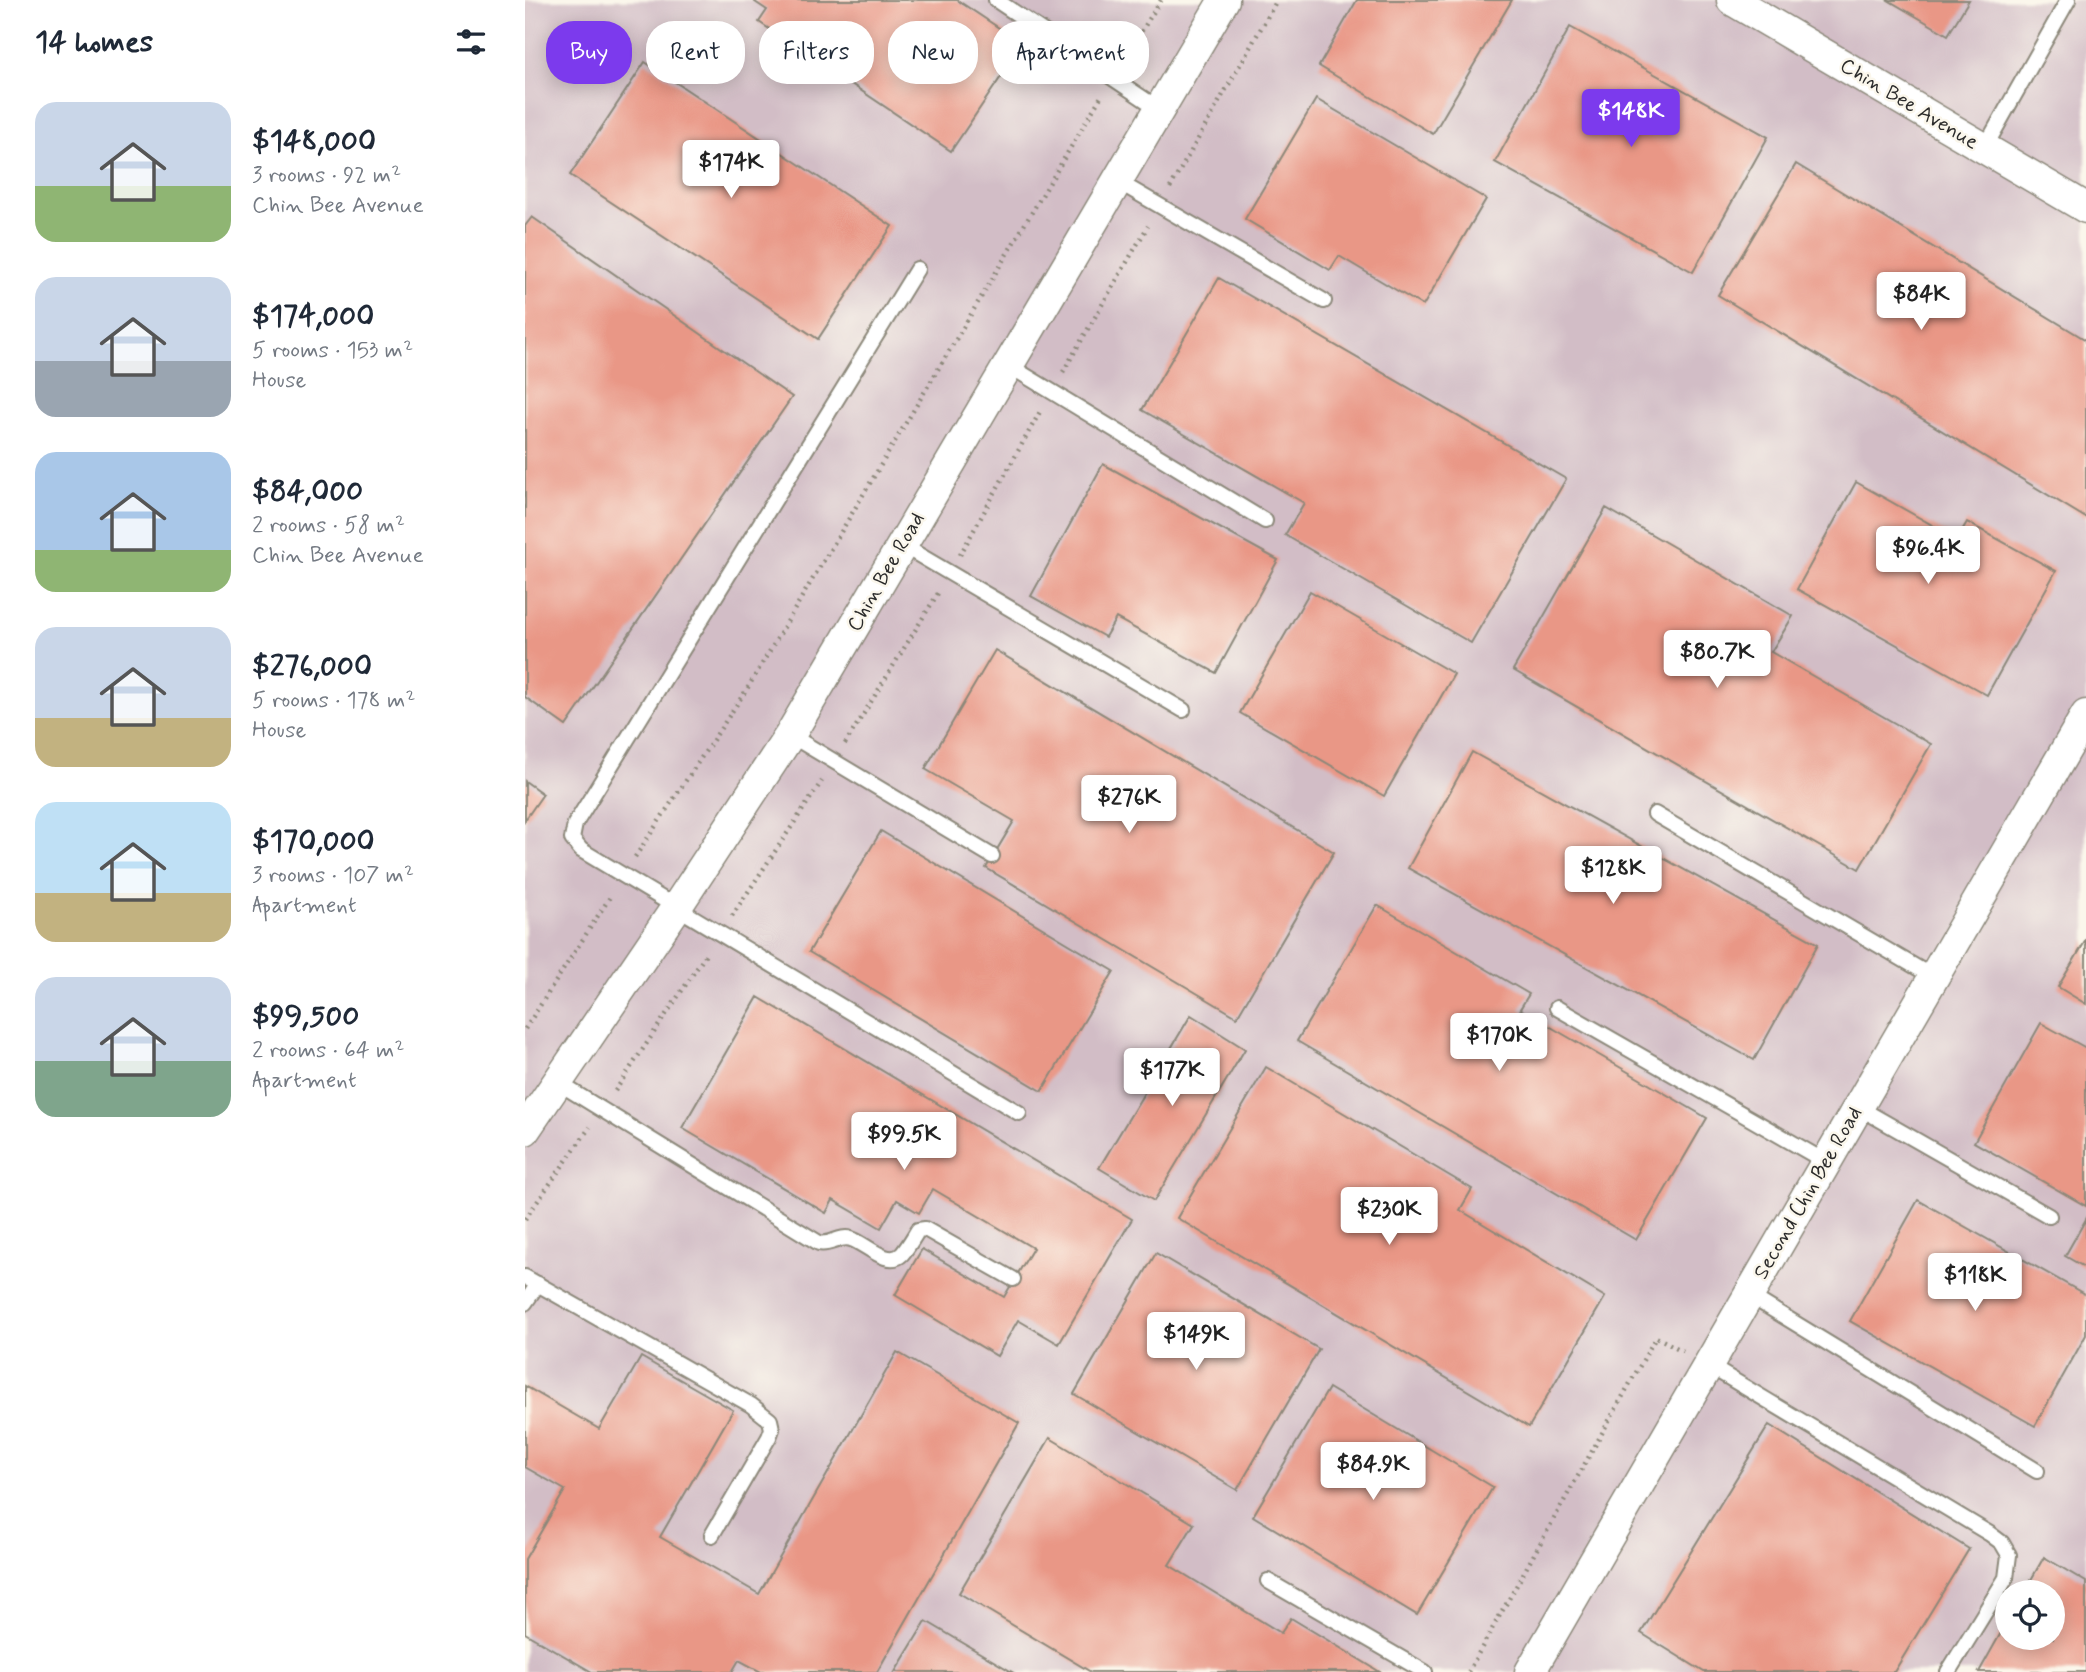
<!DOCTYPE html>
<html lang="en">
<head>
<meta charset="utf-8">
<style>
  body { margin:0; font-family:Mynerve,sans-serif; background:#f6f6f7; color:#1f2937; height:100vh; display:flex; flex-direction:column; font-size:26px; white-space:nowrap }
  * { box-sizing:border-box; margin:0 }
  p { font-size:23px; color:#747a83 }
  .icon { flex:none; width:38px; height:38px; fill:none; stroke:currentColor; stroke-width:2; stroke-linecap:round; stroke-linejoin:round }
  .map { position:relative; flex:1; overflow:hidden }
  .side { display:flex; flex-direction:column; background:#fff; width:525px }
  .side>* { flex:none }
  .hud { position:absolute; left:21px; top:21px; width:665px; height:63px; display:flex; gap:14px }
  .controls { position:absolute; left:1470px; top:1580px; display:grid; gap:14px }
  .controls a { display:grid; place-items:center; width:70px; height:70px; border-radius:50%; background:#fff; box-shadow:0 4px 18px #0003; font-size:35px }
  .price { position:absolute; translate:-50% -60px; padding:0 16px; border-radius:7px; background:#fff; color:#222; font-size:23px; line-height:46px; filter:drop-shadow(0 2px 4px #0008) }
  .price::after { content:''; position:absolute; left:50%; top:42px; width:21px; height:16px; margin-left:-10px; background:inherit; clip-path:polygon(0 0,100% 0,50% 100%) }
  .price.on { background:#7c3aed; color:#fff }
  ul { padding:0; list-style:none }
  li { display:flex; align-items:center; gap:21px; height:175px; padding:0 35px }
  li span { display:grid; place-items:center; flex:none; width:196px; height:140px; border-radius:21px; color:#555 }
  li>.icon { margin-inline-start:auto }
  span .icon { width:84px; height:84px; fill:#fffc; stroke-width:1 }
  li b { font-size:30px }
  h2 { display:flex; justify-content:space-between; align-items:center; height:84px; padding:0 35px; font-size:30px }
  .tag { padding:0 24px; border-radius:28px; background:#fff; box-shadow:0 4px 18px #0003; font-size:24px; line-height:63px }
  .tag.on { background:#7c3aed; color:#fff }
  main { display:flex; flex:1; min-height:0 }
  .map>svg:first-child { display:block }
  .industrial { fill:#d2bdc6; fill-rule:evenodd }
  .building { fill:#e99786 }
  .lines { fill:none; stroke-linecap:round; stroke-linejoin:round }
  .lane-casing { stroke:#8c887a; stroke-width:18 }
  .street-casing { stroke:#8c887a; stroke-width:33 }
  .path { stroke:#8c887a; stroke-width:4.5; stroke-dasharray:2 5; stroke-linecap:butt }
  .lane { stroke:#fff; stroke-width:14 }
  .street { stroke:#fff; stroke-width:30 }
  .labels { text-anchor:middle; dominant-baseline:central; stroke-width:5; stroke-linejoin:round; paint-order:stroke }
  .street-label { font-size:21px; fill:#2b2b2b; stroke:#fbf7ec }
</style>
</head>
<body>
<main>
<section class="side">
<h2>14 homes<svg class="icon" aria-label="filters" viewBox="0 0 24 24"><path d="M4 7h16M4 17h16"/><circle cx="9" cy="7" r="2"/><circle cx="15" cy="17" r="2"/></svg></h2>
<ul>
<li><span style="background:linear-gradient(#c9d6e8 60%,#8fb573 0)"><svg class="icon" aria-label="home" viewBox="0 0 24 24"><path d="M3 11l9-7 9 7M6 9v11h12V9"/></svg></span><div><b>$148,000</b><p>3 rooms · 92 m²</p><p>Chin Bee Avenue</p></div></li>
<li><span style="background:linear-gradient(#c9d6e8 60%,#9aa5b1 0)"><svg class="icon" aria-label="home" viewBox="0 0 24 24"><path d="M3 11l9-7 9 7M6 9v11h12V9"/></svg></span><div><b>$174,000</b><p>5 rooms · 153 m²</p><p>House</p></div></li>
<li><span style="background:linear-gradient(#a9c7e8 70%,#8fb573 0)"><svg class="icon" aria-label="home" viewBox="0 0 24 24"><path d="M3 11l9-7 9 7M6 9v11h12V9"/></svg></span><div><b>$84,000</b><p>2 rooms · 58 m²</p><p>Chin Bee Avenue</p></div></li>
<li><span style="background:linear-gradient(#c9d6e8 65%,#c2b280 0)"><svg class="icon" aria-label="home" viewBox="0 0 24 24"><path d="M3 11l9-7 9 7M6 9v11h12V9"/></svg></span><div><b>$276,000</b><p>5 rooms · 178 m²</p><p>House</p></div></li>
<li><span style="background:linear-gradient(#bfe0f5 65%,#c2b280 0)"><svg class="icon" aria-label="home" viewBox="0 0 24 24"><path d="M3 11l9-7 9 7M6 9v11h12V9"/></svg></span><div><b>$170,000</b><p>3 rooms · 107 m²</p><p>Apartment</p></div></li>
<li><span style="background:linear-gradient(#c9d6e8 60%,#7fa58c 0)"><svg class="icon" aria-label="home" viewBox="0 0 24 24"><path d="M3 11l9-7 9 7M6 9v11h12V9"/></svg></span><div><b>$99,500</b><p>2 rooms · 64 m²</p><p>Apartment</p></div></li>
</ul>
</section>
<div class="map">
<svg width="1561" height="1672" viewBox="0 0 1561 1672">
  <rect width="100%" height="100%" fill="#fbf7ec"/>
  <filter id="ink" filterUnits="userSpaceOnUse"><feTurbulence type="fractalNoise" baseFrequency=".0143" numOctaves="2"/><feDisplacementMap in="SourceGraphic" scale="14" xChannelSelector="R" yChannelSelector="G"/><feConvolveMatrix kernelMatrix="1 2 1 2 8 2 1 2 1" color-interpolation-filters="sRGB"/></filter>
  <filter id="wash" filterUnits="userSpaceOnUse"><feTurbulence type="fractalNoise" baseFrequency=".00686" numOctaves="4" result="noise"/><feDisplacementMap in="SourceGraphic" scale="28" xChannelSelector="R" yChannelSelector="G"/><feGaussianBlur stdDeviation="1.57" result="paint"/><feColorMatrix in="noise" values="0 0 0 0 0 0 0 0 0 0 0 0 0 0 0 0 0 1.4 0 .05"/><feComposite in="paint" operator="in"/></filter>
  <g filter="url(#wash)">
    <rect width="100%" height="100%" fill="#eee6c8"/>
    <path class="industrial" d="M0 0H1561V1672H0ZM1482 1592H1528V1638H1482Z"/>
    <g id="blocks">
      <g class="building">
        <polygon points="231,0 432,0 498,44 426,151 234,22 242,10 230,2"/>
        <polygon points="832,0 987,0 908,134 794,66"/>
        <polygon points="1363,0 1444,0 1423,35"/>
        <polygon points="1045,27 1243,137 1168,272 970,162"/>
        <polygon points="120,62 367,226 293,339 45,175"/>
        <polygon points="791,99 961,199 898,306 814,256 805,270 720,219"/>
        <polygon points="1271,164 1561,340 1561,518 1193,295"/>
        <polygon points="7,217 267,397 41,726 0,697 0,226"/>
        <polygon points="694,278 1041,479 946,643 760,535 779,503 617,410"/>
        <polygon points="578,464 753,560 691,673 591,618 580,637 506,596"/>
        <polygon points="1331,482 1432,539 1442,522 1531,571 1462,695 1272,589"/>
        <polygon points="1081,508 1268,616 1246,652 1406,744 1334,869 988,670"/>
        <polygon points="785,591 929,674 859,796 715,713"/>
        <polygon points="470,650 809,852 712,1017 461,868 489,821 400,769"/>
        <polygon points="947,752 1293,944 1229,1060 883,868"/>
        <polygon points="0,781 18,794 0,820"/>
        <polygon points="356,831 589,971 517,1091 284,952"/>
        <polygon points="852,905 1004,994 995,1009 1182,1118 1111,1240 772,1041"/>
        <polygon points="1561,940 1561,1004 1533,987"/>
        <polygon points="233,997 607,1219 534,1344 493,1320 472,1356 370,1295 397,1249 479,1297 508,1248 408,1189 394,1213 372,1200 356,1228 308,1200 301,1213 157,1128"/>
        <polygon points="666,1015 720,1049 629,1201 574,1168"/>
        <polygon points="1516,1023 1561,1048 1561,1206 1449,1142"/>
        <polygon points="741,1067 947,1189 935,1210 1080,1297 1004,1427 652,1218"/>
        <polygon points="1393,1200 1561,1295 1561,1335 1510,1426 1325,1321"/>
        <polygon points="1561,1219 1561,1268 1540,1256"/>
        <polygon points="631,1253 794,1349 712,1490 549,1394"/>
        <polygon points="372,1352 494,1423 352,1672 236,1672 214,1660 207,1672 67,1672 0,1633 0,1559 40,1490 0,1467 0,1386 74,1429 116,1357 208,1410 135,1537 234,1594"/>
        <polygon points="804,1388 968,1487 892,1615 728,1516"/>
        <polygon points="1244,1425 1444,1549 1369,1672 1179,1672 1116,1633"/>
        <polygon points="525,1438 669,1524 644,1565 756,1633 766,1618 855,1672 566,1672 434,1593"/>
        <polygon points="1519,1557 1561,1582 1561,1672 1454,1672 1482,1622 1482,1638 1528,1638 1528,1592 1499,1592"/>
        <polygon points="401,1621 487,1672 370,1672"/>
      </g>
    </g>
  </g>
  <g filter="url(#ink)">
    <use href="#blocks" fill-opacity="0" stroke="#8c887a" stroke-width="2"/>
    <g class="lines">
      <g class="lane-casing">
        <g id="lane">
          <polyline points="471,0 634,109"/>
          <polyline points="1459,149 1543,0"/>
          <polyline points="592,181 799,301"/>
          <polyline points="392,269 50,824 47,839 56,850 494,1113"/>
          <polyline points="483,365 740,521"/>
          <polyline points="377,545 658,710"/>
          <polyline points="265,735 467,856"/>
          <polyline points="1130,814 1408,977"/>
          <polyline points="1032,1008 1301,1162"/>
          <path d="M32 1082 294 1243C305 1246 315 1235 326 1239 340 1243 363 1268 377 1254 383 1247 388 1238 393 1230L400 1229 488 1279"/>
          <polyline points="1333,1107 1524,1216"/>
          <polyline points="0,1277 226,1405 245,1420 247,1429 244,1437 187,1535"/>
          <polyline points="1224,1295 1512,1471"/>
          <polyline points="0,1303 13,1284"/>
          <polyline points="1183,1365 1465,1534 1477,1543 1484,1555 1481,1578 1423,1672"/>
          <polyline points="743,1581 900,1672"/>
        </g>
      </g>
      <g class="street-casing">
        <g id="street">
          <polyline points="1207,0 1561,208"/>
          <polyline points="0,1130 151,908 265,735 699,0"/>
          <polyline points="1005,1672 1561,715"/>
        </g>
      </g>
      <g class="path">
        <polyline points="598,61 636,0"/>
        <polyline points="645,188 752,0"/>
        <polyline points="538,372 623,226"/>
        <polyline points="435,555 516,410"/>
        <polyline points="320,744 415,590"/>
        <polyline points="110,857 222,689 577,95"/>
        <polyline points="207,916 297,781"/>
        <polyline points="0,1029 87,894"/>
        <polyline points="90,1091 182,953"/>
        <polyline points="0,1219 65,1127"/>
        <polyline points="943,1672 1131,1337 1158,1351"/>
      </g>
      <use href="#lane" class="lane"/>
      <use href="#street" class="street"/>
    </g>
  </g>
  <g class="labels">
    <g class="street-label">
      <text transform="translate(1384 104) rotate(31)">Chin Bee Avenue</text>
      <text transform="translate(361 572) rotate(-60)">Chin Bee Road</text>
      <text transform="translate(1283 1193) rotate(-60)">Second Chin Bee Road</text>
    </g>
  </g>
</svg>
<div class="controls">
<a><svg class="icon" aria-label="locate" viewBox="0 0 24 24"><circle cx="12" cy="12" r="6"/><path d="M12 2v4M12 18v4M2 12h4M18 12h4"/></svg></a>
</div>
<b class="price on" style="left:1106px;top:149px">$148K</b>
<b class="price" style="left:206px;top:200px">$174K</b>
<b class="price" style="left:1396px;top:332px">$84K</b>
<b class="price" style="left:1403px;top:586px">$96.4K</b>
<b class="price" style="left:1192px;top:690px">$80.7K</b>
<b class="price" style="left:604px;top:835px">$276K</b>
<b class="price" style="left:1088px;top:906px">$128K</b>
<b class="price" style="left:974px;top:1073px">$170K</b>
<b class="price" style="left:647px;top:1108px">$177K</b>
<b class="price" style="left:379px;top:1172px">$99.5K</b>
<b class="price" style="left:864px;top:1247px">$230K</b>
<b class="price" style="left:1450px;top:1313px">$118K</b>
<b class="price" style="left:671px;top:1372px">$149K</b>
<b class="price" style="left:848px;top:1502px">$84.9K</b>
<div class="hud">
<a class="tag on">Buy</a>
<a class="tag">Rent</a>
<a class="tag">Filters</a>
<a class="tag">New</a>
<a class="tag">Apartment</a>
</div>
</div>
</main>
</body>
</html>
